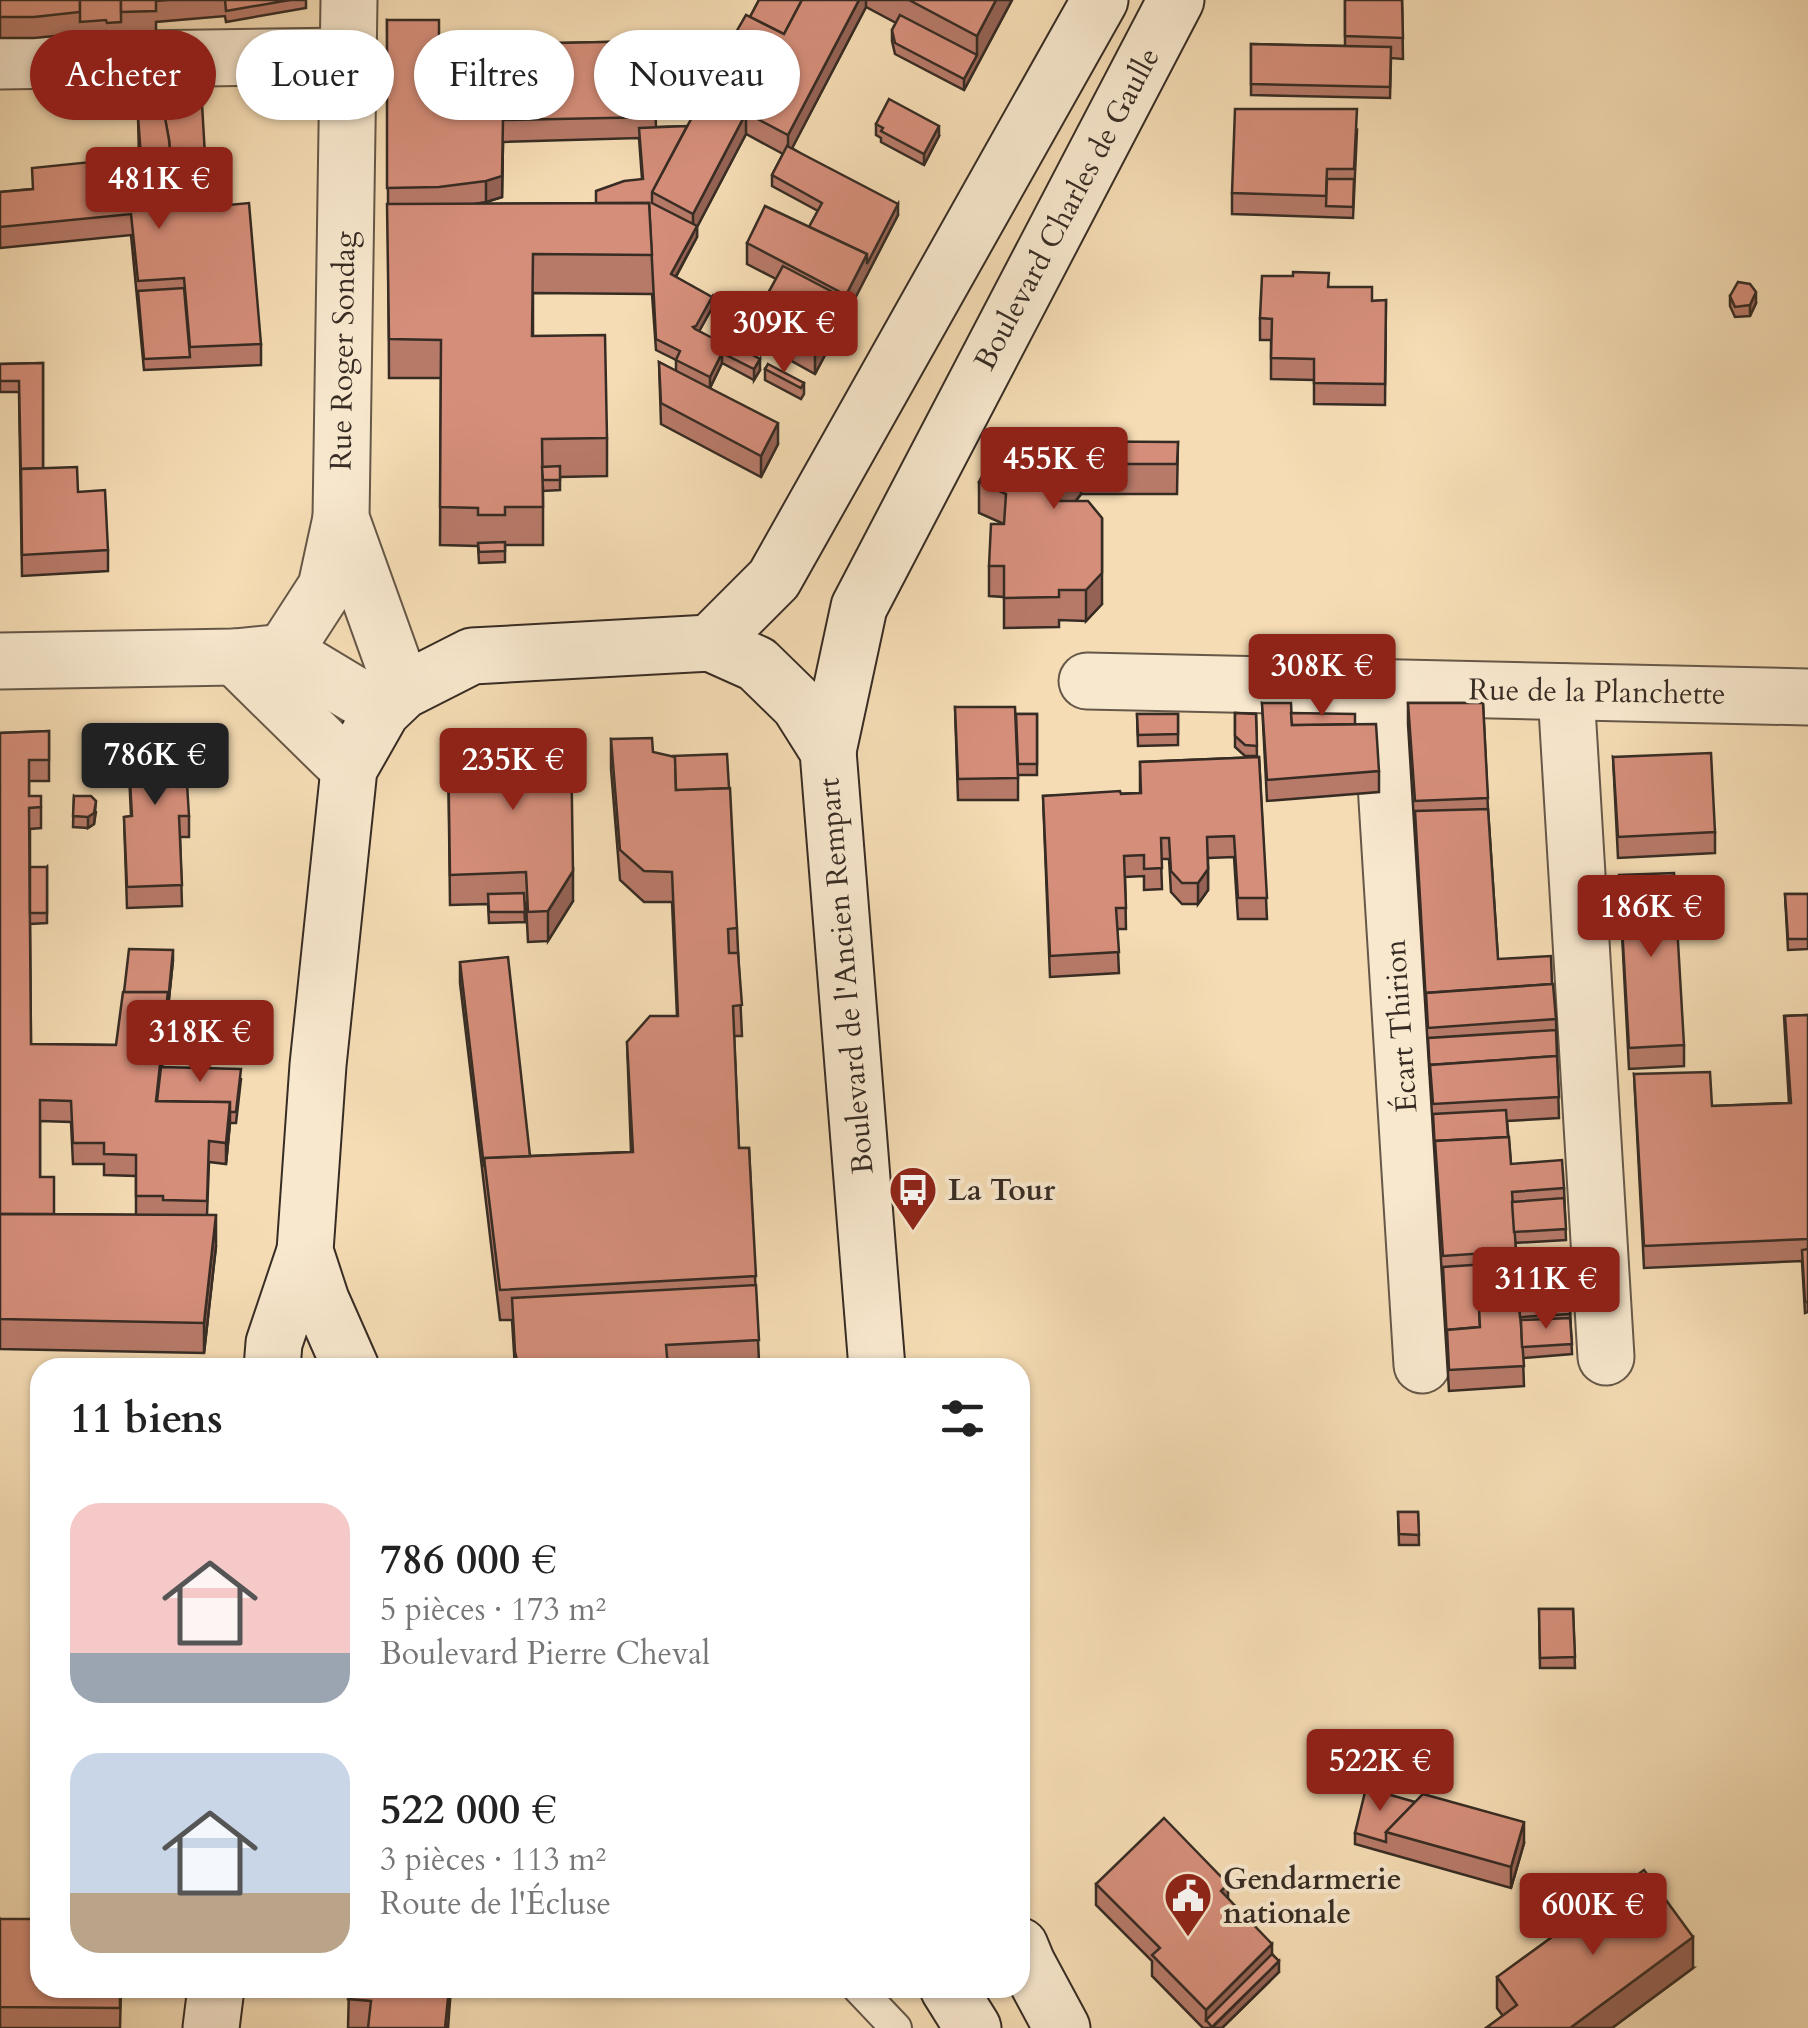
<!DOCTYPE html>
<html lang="fr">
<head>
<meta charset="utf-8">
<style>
  body { margin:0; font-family:Cardo,serif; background:#f2f2f2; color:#222; height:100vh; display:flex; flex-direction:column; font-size:38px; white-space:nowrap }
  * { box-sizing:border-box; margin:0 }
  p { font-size:32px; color:#767676 }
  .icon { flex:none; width:55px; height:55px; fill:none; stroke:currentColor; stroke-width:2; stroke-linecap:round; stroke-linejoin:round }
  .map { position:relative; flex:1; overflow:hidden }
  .sheet { position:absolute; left:30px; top:1358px; width:1000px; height:640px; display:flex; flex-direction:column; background:#fff; border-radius:30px; box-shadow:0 2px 8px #0004 }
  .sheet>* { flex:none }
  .top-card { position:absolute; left:30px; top:30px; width:1000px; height:90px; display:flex; gap:20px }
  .price { position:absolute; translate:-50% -85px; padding:0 22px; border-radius:10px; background:#8f2418; color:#fff; font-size:32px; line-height:65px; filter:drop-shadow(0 2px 5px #0008) }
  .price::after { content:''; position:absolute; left:50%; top:60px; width:30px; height:22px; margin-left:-15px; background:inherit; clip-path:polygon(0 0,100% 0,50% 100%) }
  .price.active { background:#222; color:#fff }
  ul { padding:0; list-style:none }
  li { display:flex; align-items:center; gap:30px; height:250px; padding:0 40px }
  li span { display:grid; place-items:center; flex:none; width:280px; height:200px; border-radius:30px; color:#555 }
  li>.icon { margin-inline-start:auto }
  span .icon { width:120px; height:120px; fill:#fffc; stroke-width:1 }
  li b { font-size:42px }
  h2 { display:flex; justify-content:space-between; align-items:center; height:120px; padding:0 40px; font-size:42px }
  .pill { padding:0 35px; border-radius:45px; background:#fff; box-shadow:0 2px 8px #0004; font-size:35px; line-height:90px }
  .pill.active { background:#8f2418; color:#fff }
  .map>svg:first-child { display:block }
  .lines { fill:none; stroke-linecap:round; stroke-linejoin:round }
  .lane-casing { stroke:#665848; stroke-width:34 }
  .street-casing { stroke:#665848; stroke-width:59 }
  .secondary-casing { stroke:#372c24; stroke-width:59 }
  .lane { stroke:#f8e8ce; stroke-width:30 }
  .street { stroke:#f8e8ce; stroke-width:55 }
  .secondary { stroke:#f8e8ce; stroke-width:55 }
  .wall { fill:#b77a69; stroke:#372c24; stroke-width:2.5; fill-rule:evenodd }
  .shaded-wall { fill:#956355; stroke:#372c24; stroke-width:2.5 }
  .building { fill:#d58e7a; stroke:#372c24; stroke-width:2.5 }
  .labels { text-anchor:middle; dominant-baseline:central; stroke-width:8; stroke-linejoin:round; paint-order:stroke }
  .street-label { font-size:30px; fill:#372c24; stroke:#f8e8ce }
  .poi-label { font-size:30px; font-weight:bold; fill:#372c24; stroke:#f8e8ce; text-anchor:start }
</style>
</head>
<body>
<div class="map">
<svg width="1808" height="2028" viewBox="0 0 1808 2028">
  <rect width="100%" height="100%" fill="#f5dcb4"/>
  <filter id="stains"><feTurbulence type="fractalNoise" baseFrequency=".002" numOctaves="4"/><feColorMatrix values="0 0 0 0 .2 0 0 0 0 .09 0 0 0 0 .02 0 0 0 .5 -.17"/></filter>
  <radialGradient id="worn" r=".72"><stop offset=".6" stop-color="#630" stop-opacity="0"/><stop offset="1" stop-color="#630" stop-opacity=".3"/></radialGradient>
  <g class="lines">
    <g class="lane-casing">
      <polyline id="lane" points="858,1988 896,2028"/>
    </g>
    <g class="street-casing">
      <g id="street">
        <polyline points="349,0 341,518 403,691"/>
        <polyline points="0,61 346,56"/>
        <polyline points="284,652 326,587 341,518"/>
        <polyline points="235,657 349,769"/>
        <polyline points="0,661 235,657 284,652 382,711"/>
        <polyline points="1087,681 1808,697"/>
        <polyline points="1380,687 1422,1365"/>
        <polyline points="1566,692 1606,1357"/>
      </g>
    </g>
    <g class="secondary-casing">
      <g id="secondary">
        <polyline points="710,643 774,579 1100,0"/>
        <polyline points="828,751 859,607 1176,0"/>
        <polyline points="272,1368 274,1343 305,1251"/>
        <polyline points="351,1368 321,1300 305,1251 318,1065 349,769 382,711 403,691 472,656 710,643 757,664 799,705 828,751 877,1368"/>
        <polyline points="1020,1946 1027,1963 1062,2028"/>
        <polyline points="948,1988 973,2028"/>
        <polyline points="211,2028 216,1988"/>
      </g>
    </g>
    <use href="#lane" class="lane"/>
    <use href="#street" class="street"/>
    <use href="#secondary" class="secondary"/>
  </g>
  <g class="wall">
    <polygon points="0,0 306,0 306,8 226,22 225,16 156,22 156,32 121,33 121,31 121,33 107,34 106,31 34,38 0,38"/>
    <path d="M759 0H1012L964 90 895 54 892 41V30L896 23 866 7 792 148 898 215 815 374 754 340V319L776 279 747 264V243L809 227 818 211 772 186V175L783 154 746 134 697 227V237L676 277 712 308 699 331 760 370 754 380 722 363 710 388 778 444 761 477 661 424 659 362 676 371V360L656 350 652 294 533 293V336L607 438V476L560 477V490L543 491V486V545H505V562L479 563 478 546 440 545 441 378H389L387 20 439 40 504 44 653 41 656 127 687 126 748 101 760 77 731 62V41L750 17ZM639 138 642 179 596 203 474 204 486 202 502 197 503 142Z"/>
    <polygon points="1345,0 1402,0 1403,59 1391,58 1390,98 1251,95 1251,44 1345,46"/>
    <polygon points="138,116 208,207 261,344 261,365 144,370 131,235 0,248 0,192 32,189 139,158"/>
    <polygon points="876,124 939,136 924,165 881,142 881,138 876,135"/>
    <polygon points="1357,130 1353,218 1232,214 1232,193"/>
    <polygon points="1329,287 1372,301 1386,300 1385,405 1314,404 1314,380 1271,379 1271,340 1260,340 1260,318"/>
    <polygon points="1730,296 1756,303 1750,316 1735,317 1730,306"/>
    <polygon points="43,363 43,468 78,492 108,550 108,571 22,576 19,392 0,392 0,364"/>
    <polygon points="765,369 804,383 804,394 801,399 765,380"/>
    <polygon points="1178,442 1177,494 1081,494 1076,501 1102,604 1086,621 1059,620 1059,627 1004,628 1004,597 989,596 989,566 1004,524 979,513 979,482"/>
    <polygon points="1262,703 1291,713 1355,724 1379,771 1379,792 1267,801"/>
    <polygon points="1408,703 1483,703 1488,809 1498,959 1552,984 1556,1019 1559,1118 1507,1121 1511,1164 1564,1188 1566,1240 1515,1243 1516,1262 1519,1301 1531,1299 1569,1287 1572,1354 1523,1358 1524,1386 1449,1391 1408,724"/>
    <polygon points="955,707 1016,714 1037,714 1037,775 1018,775 1018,800 958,800"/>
    <polygon points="1235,713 1256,714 1257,756 1245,756 1235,747"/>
    <polygon points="1137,714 1178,714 1178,745 1138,746"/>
    <polygon points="127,729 177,752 189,816 189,837 180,837 182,906 127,908 124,817 131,816"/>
    <path d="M49 731V781H29V796L41 807V828L30 829V887L47 867V923L30 924 31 1044 116 1045 173 960 162 1067 241 1079 236 1123H230L226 1164 209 1162 207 1215 216 1246 204 1353 0 1349V733ZM40 1121 71 1122 73 1164H104V1175L136 1176V1215L54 1214 40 1177Z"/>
    <polygon points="611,739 653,752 737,928 742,1036 734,1036 739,1148 749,1148 759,1361 668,1366 668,1368 515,1368 512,1320 500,1320 460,983 460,962 530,1156 631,1152 627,1042 677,1016 672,902 644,902 620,880 611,769"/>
    <polygon points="448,743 573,901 548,941 528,942 526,903 524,903 525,922 489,923 488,904 450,905"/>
    <polygon points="1259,757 1267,919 1238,919 1234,857 1208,858 1208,890 1198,904 1182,904 1171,892 1169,859 1161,859 1162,889 1144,890 1144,876 1125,877 1126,929 1117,929 1119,973 1050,977 1043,796 1140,793 1140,762"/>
    <polygon points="1613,757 1715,832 1715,853 1618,858"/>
    <polygon points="74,796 96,812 94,824 88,828 73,827"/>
    <polygon points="1619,875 1684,1045 1684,1066 1629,1069"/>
    <polygon points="1785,894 1808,894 1808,949 1788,950"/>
    <polygon points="1808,1015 1808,1312 1805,1313 1802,1261 1644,1268 1634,1074 1712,1106 1789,1103 1784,1016"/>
    <polygon points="1398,1512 1418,1512 1419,1545 1399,1545"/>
    <polygon points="1539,1609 1573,1609 1575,1668 1540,1668"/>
    <polygon points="1415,1802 1524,1843 1511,1888 1355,1844 1355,1833"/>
    <polygon points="1096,1884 1228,1899 1272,1954 1279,1972 1222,2028 1203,2028 1152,1976 1152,1961 1096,1905"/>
    <polygon points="0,1919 40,1988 121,1988 120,2028 0,2028"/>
    <polygon points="1693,1968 1612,2028 1486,2028 1503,2016 1497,2008 1497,1977"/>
    <polygon points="349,1988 448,2028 348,2028"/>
  </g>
  <g class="shaded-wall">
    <polygon points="859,0 866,0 866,7 788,156 788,135"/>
    <polygon points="996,0 1012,0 964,90 964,79 977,55 977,36"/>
    <polygon points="746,113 746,134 697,227 697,237 671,285 671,274 693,234 693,214"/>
    <polygon points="939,126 939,136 924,165 924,154"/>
    <polygon points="503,142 502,197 486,202 486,181"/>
    <polygon points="898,204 898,215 846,316 846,295 867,254"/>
    <polygon points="1756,292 1756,303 1750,316 1750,305"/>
    <polygon points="712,297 712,308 696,337 693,327"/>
    <polygon points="844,298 844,319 815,374 815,353"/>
    <polygon points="722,353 722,363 710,388 710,377"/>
    <polygon points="760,359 760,370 754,380 754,369"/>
    <polygon points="778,423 778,444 761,477 761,456"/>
    <polygon points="1081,464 1081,494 1059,522 1059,492"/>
    <polygon points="1102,518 1102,604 1086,621 1086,590"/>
    <polygon points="96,801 94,824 88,828 88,817"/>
    <polygon points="1208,869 1208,890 1198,904 1198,883"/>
    <polygon points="573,871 573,901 548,941 548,911"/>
    <polygon points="173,950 173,960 157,1112 156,1101"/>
    <polygon points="230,1102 230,1123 226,1164 226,1143"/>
    <polygon points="216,1215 216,1246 204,1353 204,1323"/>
    <polygon points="1524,1822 1524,1843 1511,1888 1511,1867"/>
    <polygon points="1228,1884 1228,1905 1221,1891"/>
    <polygon points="1693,1937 1693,1968 1612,2028 1570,2028"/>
    <polygon points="1272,1944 1272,1965 1206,2020 1206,2010"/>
    <polygon points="1279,1961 1279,1972 1222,2028 1212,2028"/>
    <polygon points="449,1988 451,1988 448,2028 445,2028"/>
  </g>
  <g class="building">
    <polygon points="0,0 80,0 80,12 34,17 0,17"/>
    <polygon points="80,0 121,0 121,22 107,23 106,20 80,22"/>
    <polygon points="121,0 167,0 156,1 156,11 121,12"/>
    <polygon points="225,0 290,0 226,11"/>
    <polygon points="759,0 802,0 784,34 750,17"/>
    <polygon points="802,0 859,0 788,135 746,113 693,214 652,192 711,82 748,101 769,61 731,41 746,15 784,34"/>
    <polygon points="909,0 996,0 977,36"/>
    <polygon points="1345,0 1402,0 1403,38 1345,36"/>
    <polygon points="900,15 977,55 964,79 895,43 892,30"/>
    <polygon points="387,20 439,20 439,40 504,41 504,44 653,41 656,117 503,120 502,176 486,181 439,187 387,188"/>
    <polygon points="1251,44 1391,47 1390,87 1251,84"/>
    <polygon points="889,99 939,126 924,154 881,131 883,128 876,124"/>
    <polygon points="202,104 208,207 175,210 169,140 163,109"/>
    <polygon points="1235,109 1357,109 1354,169 1327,169 1326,196 1232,193"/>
    <polygon points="164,112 169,140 175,210 249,203 261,344 190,347 184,278 138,281 131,214 0,227 0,192 33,189 32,168 141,157 138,116"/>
    <polygon points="687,126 652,192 652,203 697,226 671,274 712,297 696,326 693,327 695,329 726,345 728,342 760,359 754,369 722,353 710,377 676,360 680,351 656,339 649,203 596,203 596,191 624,181 643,179 639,128"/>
    <polygon points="787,146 898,204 867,264 867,254 809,227 822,203 772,175"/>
    <polygon points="1327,179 1354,179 1353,207 1326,206"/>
    <polygon points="649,203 652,255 533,254 532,336 605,335 607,438 542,439 543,507 505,507 505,515 478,515 478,508 440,507 441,340 389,339 387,204"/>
    <polygon points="765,206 867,254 846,295 747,243"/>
    <polygon points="783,266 844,298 815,353 754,319"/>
    <polygon points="1293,272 1329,273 1328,287 1372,287 1372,301 1386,300 1385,384 1314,383 1314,359 1271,358 1272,319 1260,318 1262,276 1293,276"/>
    <polygon points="1738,282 1750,284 1756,292 1750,305 1735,307 1730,296"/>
    <polygon points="184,288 190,357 144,359 138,291"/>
    <polygon points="659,362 778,423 761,456 661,403"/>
    <polygon points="43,363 43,468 21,469 21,479 19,381 0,381 0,364"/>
    <polygon points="768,364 804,383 801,388 765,369"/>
    <polygon points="1001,441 1178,442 1177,464 1081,464 1059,492 1059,501 1088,501 1102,518 1102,573 1086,590 1059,590 1059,597 1004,598 1004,566 989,566 991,524 1004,524 1006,494 979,482"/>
    <polygon points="560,466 560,480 543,480 542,467"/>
    <polygon points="77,467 78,492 105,490 108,550 22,555 21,469"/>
    <polygon points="505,542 505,551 479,552 478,543"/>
    <polygon points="1262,703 1291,703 1292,725 1376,724 1379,771 1267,780"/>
    <polygon points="1408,703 1483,703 1488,798 1415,801"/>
    <polygon points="955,707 1015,707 1018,778 958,779"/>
    <polygon points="1235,713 1256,714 1257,746 1245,745 1235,736"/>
    <polygon points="1291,713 1355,714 1355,724 1292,725"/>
    <polygon points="1016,714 1037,714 1037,764 1018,764"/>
    <polygon points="1137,714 1178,714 1178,734 1138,735"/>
    <polygon points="176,728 177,752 185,751 189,816 179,816 182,885 127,887 124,817 132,816 127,729"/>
    <polygon points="49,731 49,760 29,760 29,796 41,796 41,807 29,808 31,1044 116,1045 123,992 168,992 156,1101 230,1102 226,1143 209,1141 207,1201 163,1200 163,1196 136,1196 136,1155 104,1154 104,1143 73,1143 71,1101 40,1100 40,1177 54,1177 54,1214 0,1214 0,733"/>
    <polygon points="652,738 653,752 675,757 676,790 730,788 737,928 728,929 729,953 738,953 742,1005 733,1006 739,1148 749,1148 756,1276 500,1290 484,1158 633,1152 627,1042 650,1016 678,1016 672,872 644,871 620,850 611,739"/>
    <polygon points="571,740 573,871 548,911 528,912 526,872 450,875 448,743"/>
    <polygon points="1711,753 1715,832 1618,837 1613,757"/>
    <polygon points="727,754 729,788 676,790 675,757 672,756"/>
    <polygon points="1259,757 1267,898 1238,898 1234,836 1207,837 1208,869 1198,883 1182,883 1171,871 1169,838 1161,838 1162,868 1144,869 1144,855 1124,856 1126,908 1116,908 1119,952 1050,956 1043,796 1120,791 1121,794 1141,793 1140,762"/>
    <polygon points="74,796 91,796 96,801 94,813 88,817 73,816"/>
    <polygon points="1488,809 1498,959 1551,956 1552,984 1426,993 1426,1003 1415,811"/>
    <rect x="30" y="867" width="17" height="46"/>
    <polygon points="1674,873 1684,1045 1629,1048 1619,875"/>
    <polygon points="524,893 525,912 489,912 488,894"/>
    <polygon points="1785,894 1808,894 1808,939 1788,939"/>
    <polygon points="129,949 173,950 168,1002 168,992 124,992"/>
    <polygon points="508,957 530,1156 484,1158 484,1167 460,962"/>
    <polygon points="1553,984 1556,1019 1428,1028 1426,993"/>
    <polygon points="1808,1015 1808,1239 1644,1246 1634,1074 1710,1072 1712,1106 1791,1103 1785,1016"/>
    <polygon points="1556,1030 1557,1056 1430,1065 1430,1075 1428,1038"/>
    <polygon points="1557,1056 1559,1097 1433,1104 1430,1065"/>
    <polygon points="161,1067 241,1069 236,1112 230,1112 230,1102 157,1101"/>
    <polygon points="1506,1110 1508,1137 1435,1141 1435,1151 1433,1114"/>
    <polygon points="1509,1137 1511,1164 1562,1160 1564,1188 1512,1192 1516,1251 1443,1256 1435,1141"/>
    <polygon points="1564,1198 1566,1229 1514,1232 1512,1202"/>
    <polygon points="0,1214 216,1215 204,1323 0,1319"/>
    <polygon points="1808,1249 1808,1302 1805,1302 1802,1250"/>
    <polygon points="1516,1262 1518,1286 1478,1288 1480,1327 1447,1330 1447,1340 1443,1267"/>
    <polygon points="756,1285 759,1340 666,1345 668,1368 519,1368 515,1352 512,1298"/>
    <polygon points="1518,1286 1524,1366 1449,1370 1447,1330 1480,1327 1478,1288"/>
    <polygon points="1569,1287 1570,1314 1520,1317 1519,1301 1531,1299 1531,1289"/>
    <polygon points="1570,1318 1572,1344 1522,1347 1521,1320"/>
    <polygon points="1398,1512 1418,1512 1419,1535 1399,1534"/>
    <polygon points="1539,1609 1573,1609 1575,1657 1540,1658"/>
    <polygon points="1366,1788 1415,1802 1386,1832 1386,1842 1355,1833"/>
    <polygon points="1423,1794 1524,1822 1511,1867 1386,1832"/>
    <polygon points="1164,1818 1228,1884 1221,1891 1272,1944 1206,2010 1152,1955 1160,1948 1096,1884"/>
    <polygon points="1644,1870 1693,1937 1570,2028 1486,2028 1517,2005 1497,1977"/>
    <polygon points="0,1919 40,1919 40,1988 120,1988 120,2008 0,2007"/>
    <polygon points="1272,1954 1279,1961 1212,2027 1206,2020"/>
    <polygon points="349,1988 449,1988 445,2028 368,2028 371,2001 348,1999"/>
  </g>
  <defs>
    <g id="bus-pin" transform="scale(2.5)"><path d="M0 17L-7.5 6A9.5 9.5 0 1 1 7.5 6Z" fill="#8f2418" stroke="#f8e8ce"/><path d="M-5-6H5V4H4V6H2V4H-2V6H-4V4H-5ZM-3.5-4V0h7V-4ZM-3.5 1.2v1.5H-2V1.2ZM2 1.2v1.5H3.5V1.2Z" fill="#fff"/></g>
    <g id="civic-pin" transform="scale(2.5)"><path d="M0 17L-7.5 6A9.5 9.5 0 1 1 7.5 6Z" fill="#8f2418" stroke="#f8e8ce"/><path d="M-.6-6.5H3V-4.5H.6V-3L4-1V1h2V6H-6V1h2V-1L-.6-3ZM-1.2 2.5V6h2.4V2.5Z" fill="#fff"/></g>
  </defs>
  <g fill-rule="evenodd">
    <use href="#bus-pin" x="913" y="1190"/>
    <use href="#civic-pin" x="1188" y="1896"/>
  </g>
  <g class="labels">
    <g class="street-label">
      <text transform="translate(1067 209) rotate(-62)">Boulevard Charles de Gaulle</text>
      <text transform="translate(343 351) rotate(-89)">Rue Roger Sondag</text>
      <text transform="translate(1597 692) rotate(1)">Rue de la Planchette</text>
      <text transform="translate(846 976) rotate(-95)">Boulevard de l'Ancien Rempart</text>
      <text transform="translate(1401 1026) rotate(-94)">Écart Thirion</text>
    </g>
    <g class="poi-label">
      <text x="948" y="1190">La Tour</text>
      <text x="1223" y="1879">Gendarmerie<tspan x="1223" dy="34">nationale</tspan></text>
    </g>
  </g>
  <rect width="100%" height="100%" filter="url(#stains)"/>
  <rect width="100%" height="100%" fill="url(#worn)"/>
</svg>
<b class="price" style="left:159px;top:232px">481K €</b>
<b class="price" style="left:784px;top:376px">309K €</b>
<b class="price" style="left:1054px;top:512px">455K €</b>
<b class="price" style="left:1322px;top:719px">308K €</b>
<b class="price active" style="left:155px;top:808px">786K €</b>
<b class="price" style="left:513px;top:813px">235K €</b>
<b class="price" style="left:1651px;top:960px">186K €</b>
<b class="price" style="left:200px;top:1085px">318K €</b>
<b class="price" style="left:1546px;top:1332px">311K €</b>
<b class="price" style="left:1380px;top:1814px">522K €</b>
<b class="price" style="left:1593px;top:1958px">600K €</b>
<div class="top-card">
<a class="pill active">Acheter</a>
<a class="pill">Louer</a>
<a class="pill">Filtres</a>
<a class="pill">Nouveau</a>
</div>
<section class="sheet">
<h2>11 biens<svg class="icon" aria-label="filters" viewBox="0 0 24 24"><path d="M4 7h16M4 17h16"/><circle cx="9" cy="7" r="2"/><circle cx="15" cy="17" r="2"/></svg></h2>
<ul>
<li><span style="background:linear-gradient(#f6c9c9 75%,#9aa5b1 0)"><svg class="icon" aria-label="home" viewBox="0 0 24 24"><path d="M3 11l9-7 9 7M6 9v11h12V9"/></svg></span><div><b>786 000 €</b><p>5 pièces · 173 m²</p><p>Boulevard Pierre Cheval</p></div></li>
<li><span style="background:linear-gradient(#c9d6e8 70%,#b9a48a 0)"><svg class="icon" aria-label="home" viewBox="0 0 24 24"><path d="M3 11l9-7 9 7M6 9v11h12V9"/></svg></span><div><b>522 000 €</b><p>3 pièces · 113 m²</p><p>Route de l'Écluse</p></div></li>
</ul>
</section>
</div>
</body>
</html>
